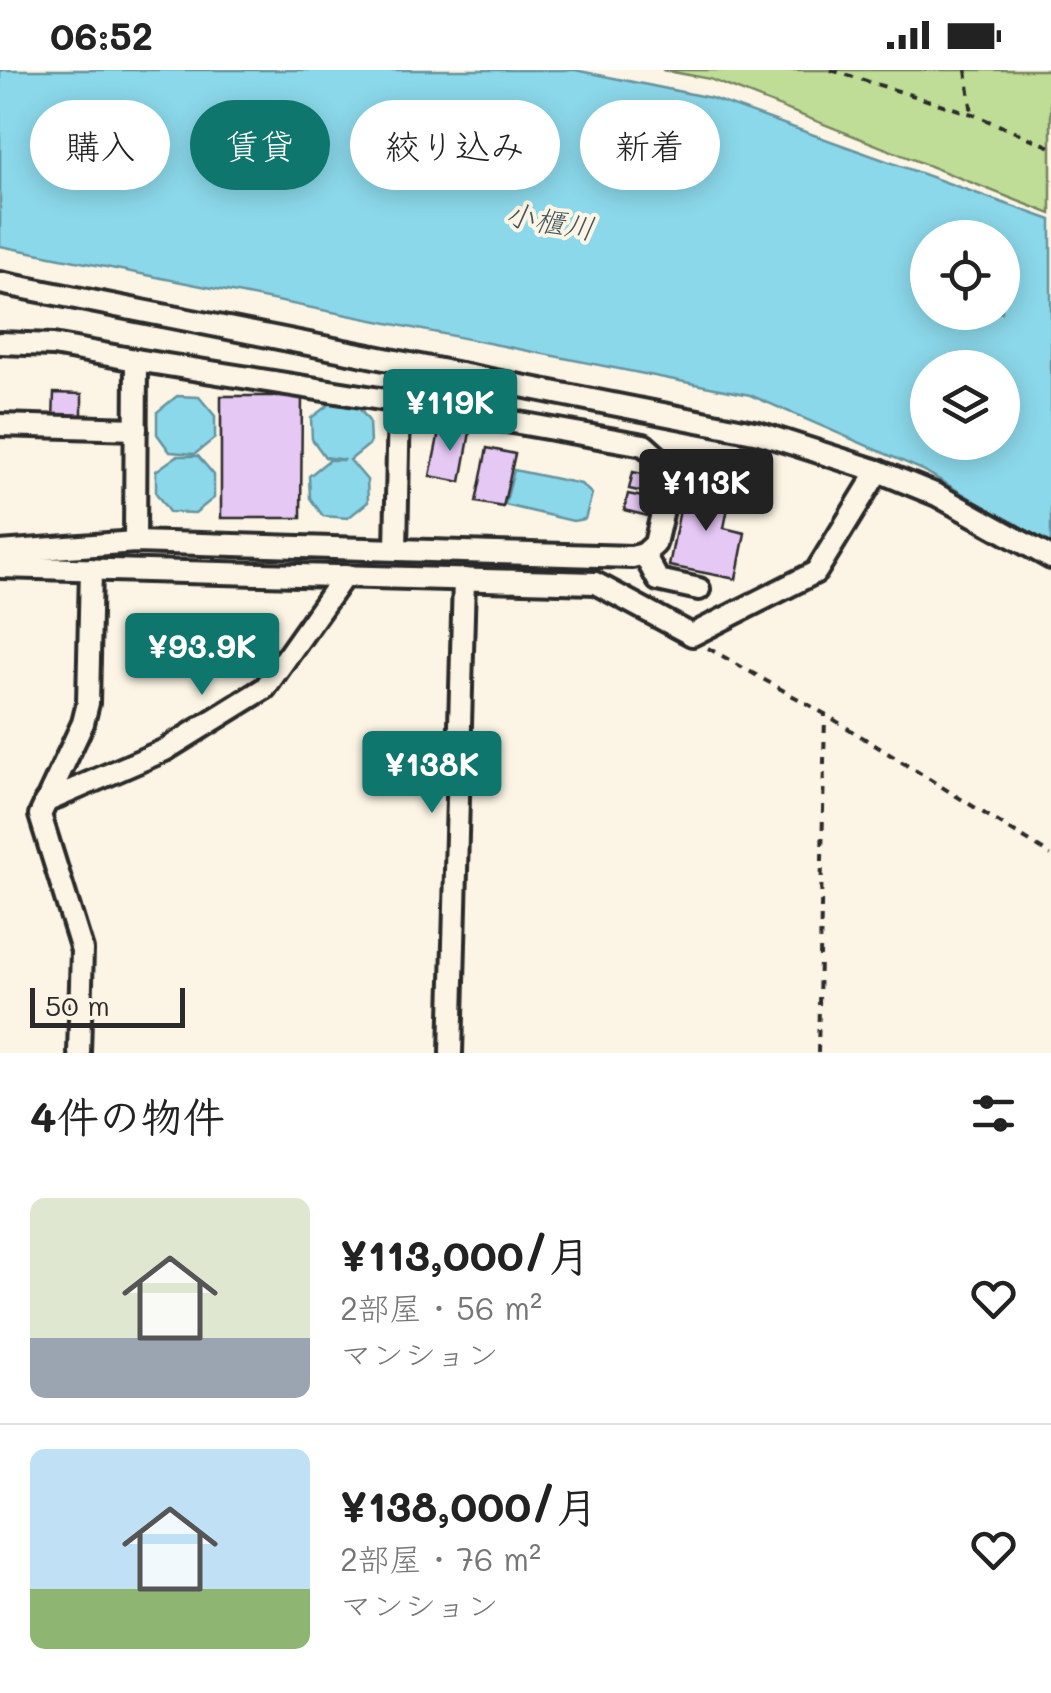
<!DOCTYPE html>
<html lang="ja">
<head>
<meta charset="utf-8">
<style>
  body { margin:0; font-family:Mali,"Klee One",sans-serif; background:#f2f2f2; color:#222; height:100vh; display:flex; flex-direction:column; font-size:38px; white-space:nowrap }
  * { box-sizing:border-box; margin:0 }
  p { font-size:32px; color:#767676 }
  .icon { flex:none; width:55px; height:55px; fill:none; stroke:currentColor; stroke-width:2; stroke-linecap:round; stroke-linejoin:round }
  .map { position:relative; height:983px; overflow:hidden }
  .panel { display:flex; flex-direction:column; background:#fff; flex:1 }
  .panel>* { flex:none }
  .banner { position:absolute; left:30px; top:30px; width:992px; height:90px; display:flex; gap:20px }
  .tools { position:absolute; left:910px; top:150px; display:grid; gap:20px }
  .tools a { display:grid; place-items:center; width:110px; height:110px; border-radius:50%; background:#fff; box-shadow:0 5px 25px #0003; font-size:50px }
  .scale { position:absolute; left:30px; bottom:25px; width:155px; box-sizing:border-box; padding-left:10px; border:5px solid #2b2b2b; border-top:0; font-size:28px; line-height:35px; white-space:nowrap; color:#2b2b2b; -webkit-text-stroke:8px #fcf5e5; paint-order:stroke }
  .price { position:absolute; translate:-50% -85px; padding:0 22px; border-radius:10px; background:#0f766e; color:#fff; font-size:32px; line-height:65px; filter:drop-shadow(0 2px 5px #0008) }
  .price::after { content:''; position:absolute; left:50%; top:60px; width:30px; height:22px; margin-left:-15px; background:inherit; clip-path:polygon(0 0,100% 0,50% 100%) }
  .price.current { background:#222; color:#fff }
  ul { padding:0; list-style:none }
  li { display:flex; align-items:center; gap:30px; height:250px; padding:0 30px }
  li+li { border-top:2px solid #e0e0e0 }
  li span { display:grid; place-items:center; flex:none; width:280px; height:200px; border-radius:15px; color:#555 }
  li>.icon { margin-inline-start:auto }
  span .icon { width:120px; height:120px; fill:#fffc; stroke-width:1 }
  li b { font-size:42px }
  h2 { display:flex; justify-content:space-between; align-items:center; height:120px; padding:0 30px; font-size:42px }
  .chip { padding:0 35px; border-radius:45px; background:#fff; box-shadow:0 5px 25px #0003; font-size:35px; line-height:90px }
  .chip.current { background:#0f766e; color:#fff }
  .status { display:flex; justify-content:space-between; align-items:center; height:70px; padding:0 50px; background:#fff; direction:ltr }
  .status svg { height:28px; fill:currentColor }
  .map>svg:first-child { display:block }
  .green { fill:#bfdd96; stroke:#758460; stroke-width:2.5 }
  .water { fill:#8bd8ea; stroke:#65939e; stroke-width:2.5; fill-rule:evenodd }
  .building { fill:#e6c8f5; stroke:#2b2b2b; stroke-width:2.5 }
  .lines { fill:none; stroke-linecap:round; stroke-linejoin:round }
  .minor-casing { stroke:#2b2b2b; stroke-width:28 }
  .path { stroke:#2b2b2b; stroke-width:4; stroke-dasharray:8 8; stroke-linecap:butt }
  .minor { stroke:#fcf5e5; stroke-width:20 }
  .labels { text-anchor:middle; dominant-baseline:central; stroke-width:8; stroke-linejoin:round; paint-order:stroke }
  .water-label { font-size:30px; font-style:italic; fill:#43565b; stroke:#fcf5e5 }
</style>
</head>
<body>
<div class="status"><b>06:52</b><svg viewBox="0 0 49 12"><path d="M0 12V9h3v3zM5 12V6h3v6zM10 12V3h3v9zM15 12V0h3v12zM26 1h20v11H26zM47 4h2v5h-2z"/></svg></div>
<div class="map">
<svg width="1051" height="983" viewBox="0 0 1051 983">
  <rect width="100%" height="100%" fill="#fcf5e5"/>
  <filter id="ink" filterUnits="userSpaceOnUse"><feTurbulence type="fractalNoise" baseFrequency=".01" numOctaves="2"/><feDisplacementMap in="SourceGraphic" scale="20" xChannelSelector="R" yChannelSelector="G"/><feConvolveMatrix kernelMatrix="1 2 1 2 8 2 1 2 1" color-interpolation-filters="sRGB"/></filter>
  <g filter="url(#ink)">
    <polygon class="green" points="662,0 1051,0 1051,144 710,9"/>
    <g class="water">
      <path d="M0 0H575L711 28 1051 150V476L923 400 750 325 0 176ZM928 168H1002V242H928ZM928 298H1002V372H928Z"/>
      <polygon points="177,326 199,327 215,346 215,368 195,384 170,382 157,364 157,342"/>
      <polygon points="332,332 354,332 369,351 370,374 350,390 367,410 368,432 348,448 323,446 310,428 309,406 329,390 345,390 325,387 312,369 311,348"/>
      <polygon points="177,386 198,386 214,405 214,428 195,443 169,442 156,423 156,401"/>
      <polygon points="514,400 581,414 592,424 585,449 573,451 505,435"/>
    </g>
    <g class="building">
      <polygon points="54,323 82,324 82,351 53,350"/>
      <polygon points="221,326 302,326 301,448 221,448"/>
      <polygon points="440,357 470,362 461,412 430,406"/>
      <polygon points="487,378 515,384 503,437 476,432"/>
      <polygon points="633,402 656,407 653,424 629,419"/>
      <polygon points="685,414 731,422 724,458 745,463 736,509 669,496"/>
      <polygon points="628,424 652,429 648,446 624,440"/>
    </g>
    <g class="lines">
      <g class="minor-casing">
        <g id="minor">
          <polyline points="0,213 759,363 878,401 937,425 1051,488"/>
          <polyline points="0,273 53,275 136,290"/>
          <polyline points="0,355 136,359"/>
          <polyline points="135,472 136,290 399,332"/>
          <polyline points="396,479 399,332 644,375 672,400"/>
          <polyline points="0,482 135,472 632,487 644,484 658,510 699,519"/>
          <polyline points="644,484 655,474 672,400 725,407"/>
          <polyline points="0,497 595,513 692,565 816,502 878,401"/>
          <polyline points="45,732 165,680 265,618 344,506"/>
          <polyline points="79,983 82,880 40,745 83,653 88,633 91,499"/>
          <polyline points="451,983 464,509"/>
        </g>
      </g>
      <g class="path">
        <polyline points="831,0 972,44 1051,77"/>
        <polyline points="966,0 972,44"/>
        <polyline points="708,578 825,644 1051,785"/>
        <polyline points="818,983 825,644"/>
      </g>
      <use href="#minor" class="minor"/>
    </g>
  </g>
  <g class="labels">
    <g class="water-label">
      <text transform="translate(550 150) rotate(10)">小櫃川</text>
    </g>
  </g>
</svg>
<div class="tools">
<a><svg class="icon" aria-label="locate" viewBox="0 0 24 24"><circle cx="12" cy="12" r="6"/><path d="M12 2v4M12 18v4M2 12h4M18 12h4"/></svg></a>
<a><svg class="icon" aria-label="layers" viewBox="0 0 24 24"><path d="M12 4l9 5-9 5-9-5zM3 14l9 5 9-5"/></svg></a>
</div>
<div class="scale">50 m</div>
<b class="price" style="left:450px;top:384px">¥119K</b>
<b class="price current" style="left:706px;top:464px">¥113K</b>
<b class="price" style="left:202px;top:628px">¥93.9K</b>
<b class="price" style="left:432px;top:746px">¥138K</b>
<div class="banner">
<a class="chip">購入</a>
<a class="chip current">賃貸</a>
<a class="chip">絞り込み</a>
<a class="chip">新着</a>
</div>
</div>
<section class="panel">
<h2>4件の物件<svg class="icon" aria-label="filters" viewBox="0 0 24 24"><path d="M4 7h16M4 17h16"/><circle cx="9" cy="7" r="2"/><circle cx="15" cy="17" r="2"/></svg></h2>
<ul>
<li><span style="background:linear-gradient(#dfe7d0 70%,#9aa5b1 0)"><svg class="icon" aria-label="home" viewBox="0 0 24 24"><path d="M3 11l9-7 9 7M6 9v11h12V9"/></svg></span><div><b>¥113,000/月</b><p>2部屋 · 56 m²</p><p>マンション</p></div><svg class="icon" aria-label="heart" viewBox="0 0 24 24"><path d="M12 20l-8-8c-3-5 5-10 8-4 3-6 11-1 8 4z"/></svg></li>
<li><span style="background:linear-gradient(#bfe0f5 70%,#8fb573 0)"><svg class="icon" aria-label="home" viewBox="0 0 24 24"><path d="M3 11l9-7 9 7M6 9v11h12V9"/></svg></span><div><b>¥138,000/月</b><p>2部屋 · 76 m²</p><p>マンション</p></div><svg class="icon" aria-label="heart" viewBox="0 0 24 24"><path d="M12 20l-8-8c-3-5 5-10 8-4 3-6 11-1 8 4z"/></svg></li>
</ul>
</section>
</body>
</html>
